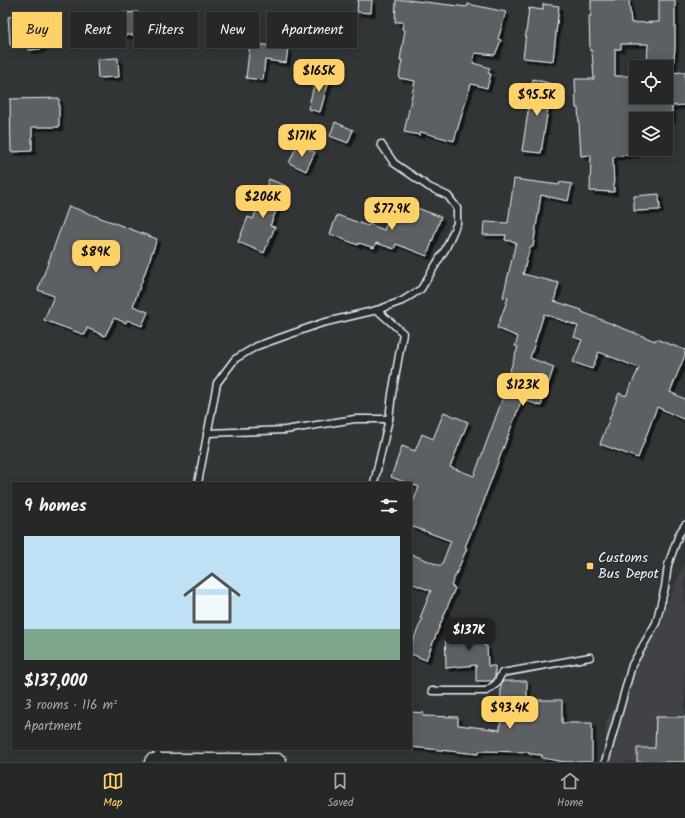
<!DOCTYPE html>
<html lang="en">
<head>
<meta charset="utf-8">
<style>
  body { margin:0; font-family:Kalam,sans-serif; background:#323434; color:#f1f3f6; height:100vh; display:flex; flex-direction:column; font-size:15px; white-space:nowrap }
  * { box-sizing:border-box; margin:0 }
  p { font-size:13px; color:#a4a6a8 }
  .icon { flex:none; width:22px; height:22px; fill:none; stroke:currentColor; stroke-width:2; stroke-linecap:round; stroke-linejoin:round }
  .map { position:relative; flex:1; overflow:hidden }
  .panel { position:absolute; left:12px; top:482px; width:400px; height:268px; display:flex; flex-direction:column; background:#262828; border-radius:0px; box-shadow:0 2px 10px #0003,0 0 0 1px #424445 }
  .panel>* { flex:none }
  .banner { position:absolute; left:12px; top:12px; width:400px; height:36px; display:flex; gap:8px }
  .tools { position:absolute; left:629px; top:60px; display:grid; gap:8px }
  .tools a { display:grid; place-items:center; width:44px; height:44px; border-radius:0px; background:#262828; box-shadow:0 2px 10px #0003,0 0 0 1px #424445; font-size:20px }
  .price { position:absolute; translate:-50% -34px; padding:0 9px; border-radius:8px; background:#ffd166; color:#111; font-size:13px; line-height:26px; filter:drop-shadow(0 1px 2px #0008) }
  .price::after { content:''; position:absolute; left:50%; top:24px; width:12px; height:9px; margin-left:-6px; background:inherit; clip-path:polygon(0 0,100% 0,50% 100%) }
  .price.active { background:#222; color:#fff }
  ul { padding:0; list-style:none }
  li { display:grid; align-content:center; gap:8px; height:212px; padding:0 12px }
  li+li { border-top:1px solid #424445 }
  li span { display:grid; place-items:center; height:124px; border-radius:0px; color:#555 }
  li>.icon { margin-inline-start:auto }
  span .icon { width:72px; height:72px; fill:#fffc; stroke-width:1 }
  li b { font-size:17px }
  h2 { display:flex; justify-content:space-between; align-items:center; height:48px; padding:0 12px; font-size:17px }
  .chip { padding:0 14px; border-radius:0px; background:#262828; box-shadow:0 2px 10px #0003,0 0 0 1px #424445; font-size:14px; line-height:36px }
  .chip.active { background:#ffd166; color:#111 }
  .dock { display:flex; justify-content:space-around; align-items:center; height:56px; border-top:1px solid #424445; background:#262828; font-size:11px; color:#a4a6a8 }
  .dock a { display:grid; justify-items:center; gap:2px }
  .dock .active { color:#ffd166 }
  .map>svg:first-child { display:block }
  .built { fill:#3f4244 }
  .building { fill:#5c6063; stroke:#e8f1f8; filter:url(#shadow) }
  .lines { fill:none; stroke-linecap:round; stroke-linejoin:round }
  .service-casing { stroke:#e8f1f8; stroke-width:9 }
  .tertiary-casing { stroke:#e8f1f8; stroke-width:19 }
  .service { stroke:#2a2d2e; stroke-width:6 }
  .tertiary { stroke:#2a2d2e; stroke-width:16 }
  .poi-dot { fill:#ffd166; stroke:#2a2d2e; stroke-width:1.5 }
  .labels { text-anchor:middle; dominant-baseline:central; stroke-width:3; stroke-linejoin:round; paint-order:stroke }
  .poi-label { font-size:14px; fill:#e8f1f8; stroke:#2a2d2e; text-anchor:start }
</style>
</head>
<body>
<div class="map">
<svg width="685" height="762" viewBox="0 0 685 762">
  <defs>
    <filter id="shadow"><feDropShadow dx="3.5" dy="3.5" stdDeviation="0" flood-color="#0009"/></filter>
  </defs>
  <rect width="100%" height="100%" fill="#323536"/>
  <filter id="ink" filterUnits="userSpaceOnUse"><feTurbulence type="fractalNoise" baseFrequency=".025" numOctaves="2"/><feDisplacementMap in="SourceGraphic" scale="8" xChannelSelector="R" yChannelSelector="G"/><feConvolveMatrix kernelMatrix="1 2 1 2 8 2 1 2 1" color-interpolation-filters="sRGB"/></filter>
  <g filter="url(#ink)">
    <polygon class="built" points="685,562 685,762 605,762 606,722 658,625"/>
    <g class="building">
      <polygon points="358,0 372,0 371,13 357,12"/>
      <polygon points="396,0 408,0 467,7 468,4 506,12 498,39 501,40 495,55 475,53 473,63 490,68 488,73 491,74 487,88 471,84 454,141 421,132 420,135 404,132 415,81 399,78 402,60 400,60 405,30 402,29 403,22 395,22"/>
      <polygon points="591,0 629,0 631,23 658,22 659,22 659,0 675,0 675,48 673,67 647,67 648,44 621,44 621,49 615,49 615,76 636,76 636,97 666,97 666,73 685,72 685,105 672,106 672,119 636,119 636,154 613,157 614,192 590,191 591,155 581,156 578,108 576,108 575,79 594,79 592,51 590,51 589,16 591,16"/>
      <polygon points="543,4 559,6 553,61 523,58 529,8 543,10"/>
      <polygon points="138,12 138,35 123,35 122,13"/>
      <polygon points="22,15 22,21 54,18 57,46 41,47 41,49 29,50 28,43 10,45 8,17"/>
      <polygon points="250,43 288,48 286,63 265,60 263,80 246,78"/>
      <polygon points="118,58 119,77 98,78 97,59"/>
      <polygon points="317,74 330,77 320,112 308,109"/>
      <polygon points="533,79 552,84 541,153 522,151"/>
      <polygon points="59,98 59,127 32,127 32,151 11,152 10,99"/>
      <polygon points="335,122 353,130 348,143 330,136"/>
      <polygon points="297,145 315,152 306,171 289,163"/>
      <polygon points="269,179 286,186 270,226 275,227 264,253 238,242 248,217 253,219"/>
      <polygon points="514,179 559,185 560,182 572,184 568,201 541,195 533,247 530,247 523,274 559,283 554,301 582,310 582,312 655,341 656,339 685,350 685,355 670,392 685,399 685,420 657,407 638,458 600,444 619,393 626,396 639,368 599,352 592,369 573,362 582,340 574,337 578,326 544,314 530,358 554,367 541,406 522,399 484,499 485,499 465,547 467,548 451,586 455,588 426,660 411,654 411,646 422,619 420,618 431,591 411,583 411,554 441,566 451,541 411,526 411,507 419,487 411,484 411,483 407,483 391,477 402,446 415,451 422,434 433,439 444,412 468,422 450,467 474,476 505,392 503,391 518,347 515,346 518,337 497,328 508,298 503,297 516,242 505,240 506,235 483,235 484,222 508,223"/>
      <polygon points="659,194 660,210 634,211 634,196"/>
      <polygon points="69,206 157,239 133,306 148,312 142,326 127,320 126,323 114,318 105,336 87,328 85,335 44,320 54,296 38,290"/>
      <polygon points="412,206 441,217 427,256 396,244 394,249 376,243 374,248 359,243 358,245 330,234 337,215 368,226 369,224 384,230 392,211 408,218"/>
      <polygon points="481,629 482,636 484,636 484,646 487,646 488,666 495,666 495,677 493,681 476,681 476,665 446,668 445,630"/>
      <polygon points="503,681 527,681 527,700 562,700 562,723 592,723 592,762 565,762 542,758 542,755 529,754 529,752 479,751 478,754 411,747 411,712 424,713 423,716 458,717 458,725 500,730 501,685"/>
      <polygon points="656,717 685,717 685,762 637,762 637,748 655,748"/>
    </g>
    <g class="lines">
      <g class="service-casing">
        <g id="service">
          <polyline points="207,433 285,430 355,419 389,419"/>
          <polyline points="198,483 217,383 235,359 257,346 322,323 377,310 402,301 421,289 446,248 457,223 457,208 448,196 429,187 394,163 381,144"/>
          <polyline points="374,483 389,419 392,394 403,333 377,310"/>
          <polyline points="432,691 486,691 496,684 502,673 590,657"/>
          <polyline points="157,749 159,761"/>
          <polyline points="605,762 632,665 656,623 665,587 668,565 679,534 685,525"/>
        </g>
      </g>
      <g class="tertiary-casing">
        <polyline id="tertiary" points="153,762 278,762"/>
      </g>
      <use href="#service" class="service"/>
      <use href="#tertiary" class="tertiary"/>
    </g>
  </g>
  <rect class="poi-dot" x="586" y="562" width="8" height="8" rx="2"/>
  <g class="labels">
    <g class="poi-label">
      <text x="598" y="558">Customs<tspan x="598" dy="16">Bus Depot</tspan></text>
    </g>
  </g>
</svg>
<div class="tools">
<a><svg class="icon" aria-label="locate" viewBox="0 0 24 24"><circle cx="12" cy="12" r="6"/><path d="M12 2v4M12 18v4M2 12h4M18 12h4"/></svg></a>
<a><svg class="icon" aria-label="layers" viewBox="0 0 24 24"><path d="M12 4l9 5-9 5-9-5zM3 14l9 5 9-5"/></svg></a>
</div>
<b class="price" style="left:319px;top:93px">$165K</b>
<b class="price" style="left:537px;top:117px">$95.5K</b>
<b class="price" style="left:302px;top:158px">$171K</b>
<b class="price" style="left:263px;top:219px">$206K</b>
<b class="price" style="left:392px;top:231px">$77.9K</b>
<b class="price" style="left:96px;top:274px">$89K</b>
<b class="price" style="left:523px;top:407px">$123K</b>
<b class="price active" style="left:469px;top:652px">$137K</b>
<b class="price" style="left:510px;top:730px">$93.4K</b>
<div class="banner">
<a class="chip active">Buy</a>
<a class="chip">Rent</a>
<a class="chip">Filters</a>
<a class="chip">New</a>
<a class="chip">Apartment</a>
</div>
<section class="panel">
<h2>9 homes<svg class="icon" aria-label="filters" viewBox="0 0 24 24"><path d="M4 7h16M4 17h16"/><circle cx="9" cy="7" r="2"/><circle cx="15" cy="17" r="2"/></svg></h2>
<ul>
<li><span style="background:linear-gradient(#bfe0f5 75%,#7fa58c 0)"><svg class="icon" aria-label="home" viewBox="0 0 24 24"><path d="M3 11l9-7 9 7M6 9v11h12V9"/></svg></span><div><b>$137,000</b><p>3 rooms · 116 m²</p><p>Apartment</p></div></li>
</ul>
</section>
</div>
<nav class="dock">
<a class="active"><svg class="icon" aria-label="map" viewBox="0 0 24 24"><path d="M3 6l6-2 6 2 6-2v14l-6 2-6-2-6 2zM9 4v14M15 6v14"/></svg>Map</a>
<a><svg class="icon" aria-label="saved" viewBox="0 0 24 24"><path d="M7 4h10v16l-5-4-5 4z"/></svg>Saved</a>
<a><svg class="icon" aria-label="home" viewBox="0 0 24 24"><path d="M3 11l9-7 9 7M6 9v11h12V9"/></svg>Home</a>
</nav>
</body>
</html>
